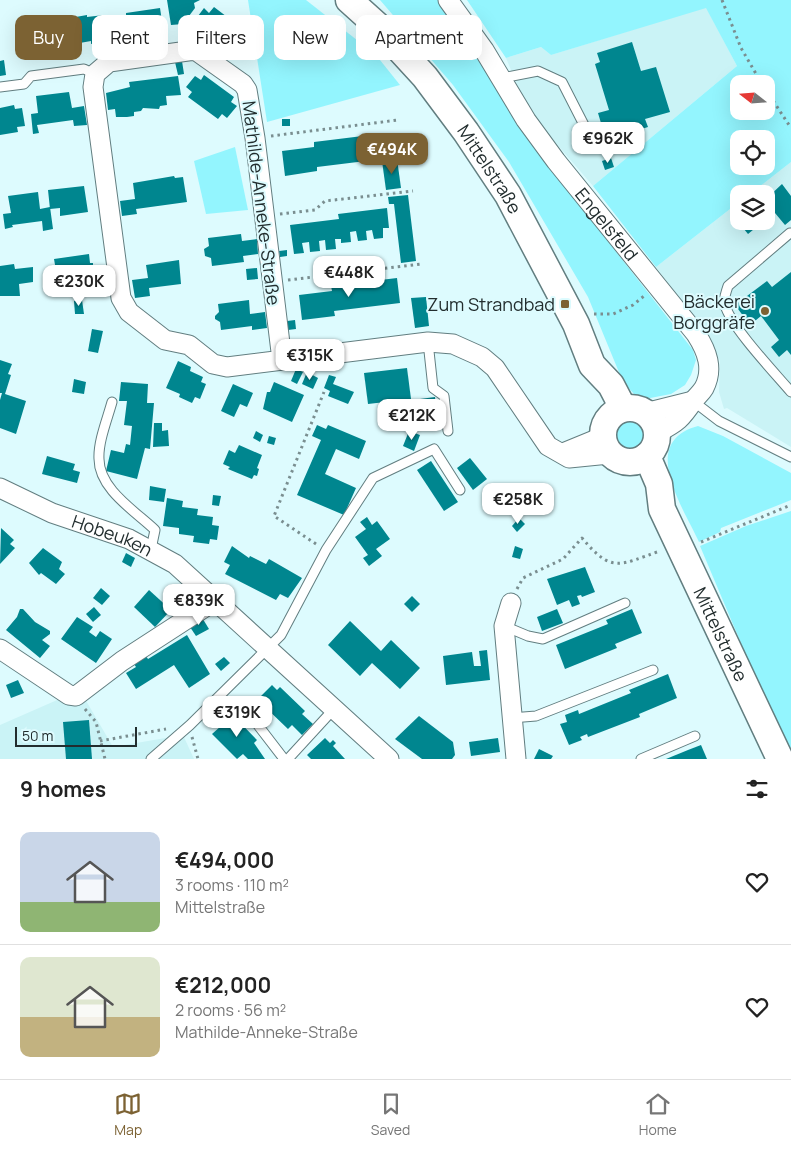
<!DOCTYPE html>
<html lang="en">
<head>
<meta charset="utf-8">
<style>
  body { margin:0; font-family:Manrope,sans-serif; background:#f6f6f6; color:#222; height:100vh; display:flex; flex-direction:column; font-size:19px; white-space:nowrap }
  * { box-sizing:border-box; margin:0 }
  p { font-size:16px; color:#767676 }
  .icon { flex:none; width:28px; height:28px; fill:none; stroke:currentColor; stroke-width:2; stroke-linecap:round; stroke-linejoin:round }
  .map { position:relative; height:759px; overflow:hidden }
  .details { display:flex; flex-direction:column; background:#fff; flex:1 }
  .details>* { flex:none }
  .banner { position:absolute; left:15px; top:15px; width:500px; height:45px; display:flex; gap:10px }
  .needle { width:32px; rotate:287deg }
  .controls { position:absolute; left:730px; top:75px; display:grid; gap:10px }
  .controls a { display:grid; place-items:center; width:45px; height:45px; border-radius:10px; background:#fff; box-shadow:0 5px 20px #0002; font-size:25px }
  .scale { position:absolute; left:15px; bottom:12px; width:122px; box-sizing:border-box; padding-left:5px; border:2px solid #222d2e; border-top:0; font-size:14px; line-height:18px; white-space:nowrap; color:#222d2e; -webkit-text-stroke:4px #ddfbfe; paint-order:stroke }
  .price { position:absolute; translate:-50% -42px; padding:0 11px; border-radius:10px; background:#fff; color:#222; font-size:16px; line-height:32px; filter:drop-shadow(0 1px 2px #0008) }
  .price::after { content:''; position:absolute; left:50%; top:30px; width:15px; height:11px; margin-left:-8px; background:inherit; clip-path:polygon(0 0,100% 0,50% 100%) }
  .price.on { background:#7c6233; color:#fff }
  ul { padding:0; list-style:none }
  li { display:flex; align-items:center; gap:15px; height:125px; padding:0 20px }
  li+li { border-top:1px solid #e0e0e0 }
  li span { display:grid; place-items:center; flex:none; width:140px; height:100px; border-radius:10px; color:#555 }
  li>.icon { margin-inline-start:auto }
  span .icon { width:60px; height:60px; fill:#fffc; stroke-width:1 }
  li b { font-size:21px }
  h2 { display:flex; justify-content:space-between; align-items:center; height:60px; padding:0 20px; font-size:21px }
  .chip { padding:0 18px; border-radius:10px; background:#fff; box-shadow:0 5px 20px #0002; font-size:18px; line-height:45px }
  .chip.on { background:#7c6233; color:#fff }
  .dock { display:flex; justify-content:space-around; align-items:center; height:70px; border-top:1px solid #e0e0e0; background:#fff; font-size:14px; color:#767676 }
  .dock a { display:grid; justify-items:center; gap:2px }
  .dock .on { color:#7c6233 }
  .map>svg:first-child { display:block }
  .built { fill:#caf3f6 }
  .green { fill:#93f5fe; fill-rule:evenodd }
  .building { fill:#00868f }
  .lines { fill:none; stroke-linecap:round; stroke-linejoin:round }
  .service-casing { stroke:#627e80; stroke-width:11 }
  .minor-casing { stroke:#627e80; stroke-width:21 }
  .secondary-casing { stroke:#627e80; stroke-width:29 }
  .path { stroke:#7a8e90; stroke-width:3; stroke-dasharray:2.5 4; stroke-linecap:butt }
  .service { stroke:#fff; stroke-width:9 }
  .minor { stroke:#fff; stroke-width:19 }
  .secondary { stroke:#fff; stroke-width:26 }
  .poi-dot { fill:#7c6233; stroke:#ddfbfe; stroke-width:2 }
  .labels { text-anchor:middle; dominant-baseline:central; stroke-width:4; stroke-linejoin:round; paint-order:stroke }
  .street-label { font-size:18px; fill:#222d2e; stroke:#ddfbfe }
  .poi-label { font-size:18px; fill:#222d2e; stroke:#ddfbfe; text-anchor:end }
</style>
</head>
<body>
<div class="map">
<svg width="791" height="759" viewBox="0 0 791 759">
  <rect width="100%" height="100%" fill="#ddfbfe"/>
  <g class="built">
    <polygon points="706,7 737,66 593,186 542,127 519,89 506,58 541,47 551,55"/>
    <polygon points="791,162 791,447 727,408 724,409 719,392 720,361 701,326 656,267 739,202 739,221 766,221 766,194 750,194"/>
    <polygon points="64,697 85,699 113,747 183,735 194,759 0,759 0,725"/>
  </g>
  <g class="green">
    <polygon points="248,0 306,0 376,55 400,85 267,122"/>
    <polygon points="380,0 442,0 523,133 693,350 696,360 691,375 685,385 671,394 645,399 635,395 623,382 588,297 509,162 453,85"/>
    <path d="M467 0H791V162L750 194H739V202L656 267 593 186 737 66 706 8 551 55 541 47 506 58ZM739 84H766V111H739ZM739 139H766V166H739Z"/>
    <polygon points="235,147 248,210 206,214 194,161"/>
    <circle cx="629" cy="436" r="17"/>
    <path d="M698 426 723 436 791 473V500L721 528 720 532 699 542C683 507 638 442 698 426Z"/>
    <polygon points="791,511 791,750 773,719 700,546 746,526"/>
  </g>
  <g class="building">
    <polygon points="167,0 200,0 194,3 195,8 183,24 171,25"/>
    <polygon points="214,7 239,26 223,48 197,29 201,24 195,20 204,8 209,13"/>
    <polygon points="160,8 163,28 156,29 157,33 129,38 128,27 124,26 123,20 126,17 126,13"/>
    <polygon points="87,15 87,17 104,15 106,26 113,25 115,39 91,44 91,41 74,44 70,18"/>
    <polygon points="40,20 41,22 55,20 59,47 25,52 21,23"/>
    <polygon points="632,42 641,71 656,67 670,112 645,119 648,127 606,140 598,113 609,110 595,64 600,62 597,53"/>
    <polygon points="4,60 6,75 0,76 0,61"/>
    <polygon points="182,61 184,74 178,75 175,62"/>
    <polygon points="204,75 234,97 231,102 237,106 227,118 222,114 218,119 188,97 192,92 186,87 195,76 201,80"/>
    <polygon points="178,76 181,95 166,96 167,105 160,106 159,109 143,108 141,111 134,112 134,116 127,117 116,117 115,109 108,110 106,93 130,87 129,82"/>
    <polygon points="69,92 72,108 84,106 87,125 74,126 73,120 37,125 39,133 33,134 31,114 38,113 36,96"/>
    <polygon points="14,105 15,109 22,108 25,126 17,127 18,132 0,135 0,108"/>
    <rect x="282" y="119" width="8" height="7"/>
    <polygon points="379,134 382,159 317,167 317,171 285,176 282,151 314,147 314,142"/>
    <polygon points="611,158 614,167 605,170 602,161"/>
    <polygon points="397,159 401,188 386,190 382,161"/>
    <polygon points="174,176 175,178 183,177 187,202 136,209 137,214 122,216 120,201 135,199 133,183"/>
    <polygon points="782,184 791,196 791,220 785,225 775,213 768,218 766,216 766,199"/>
    <polygon points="84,186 88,212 60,216 60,208 50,209 48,190"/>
    <polygon points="38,192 40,209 50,207 53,229 43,231 42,221 12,225 13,227 5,229 3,214 11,213 8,196"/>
    <polygon points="408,195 416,261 401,263 394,204 389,204 388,197"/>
    <polygon points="387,208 389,228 383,228 383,238 374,239 372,230 366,231 367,240 358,241 356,231 350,232 351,242 341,243 341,239 335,239 336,249 326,250 325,240 319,241 320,251 310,252 309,242 302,243 304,253 294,254 290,225 339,219 338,214"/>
    <polygon points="739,216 739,221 757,221 759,225 748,234 735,218"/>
    <polygon points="241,234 242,241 257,239 258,254 243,256 244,262 212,266 211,258 205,256 204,249 209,246 208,238"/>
    <polygon points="287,250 287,256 280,257 279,251"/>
    <polygon points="89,254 90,263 93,263 93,284 59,288 54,259"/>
    <polygon points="179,260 181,284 149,288 150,296 135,298 132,280 148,278 146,265"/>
    <polygon points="14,264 15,269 33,267 33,282 19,284 20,296 0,296 0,266"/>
    <polygon points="257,268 258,279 247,280 246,269"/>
    <polygon points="791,272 791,355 787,350 779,357 771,347 779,340 761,316 750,325 735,305 767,281 772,287"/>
    <polygon points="397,278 400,303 334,311 335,316 302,320 299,295 332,291 331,286"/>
    <polygon points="426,297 429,326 415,328 411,298"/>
    <polygon points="82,300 84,314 75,314 74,301"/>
    <polygon points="249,300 250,314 265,312 267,328 252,330 252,326 221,330 220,322 215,319 215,316 219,312 218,304"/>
    <polygon points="295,320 296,329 288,330 287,321"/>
    <polygon points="92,329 103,331 98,353 88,351"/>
    <polygon points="0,360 12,364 8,374 11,375 5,394 26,401 16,434 0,428 0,400 2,393 0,393"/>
    <polygon points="178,361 191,367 190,371 203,377 201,382 206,384 200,399 195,397 192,403 179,397 180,394 166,388"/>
    <polygon points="407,368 411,399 368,404 364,373"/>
    <polygon points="296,369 303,372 297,384 291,381"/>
    <polygon points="307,372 318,378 313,389 302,384"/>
    <polygon points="329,375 336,377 333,384 354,392 348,404 328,396 330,391 324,388"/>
    <polygon points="74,379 86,382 84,394 72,392"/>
    <polygon points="121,382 148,384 147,403 154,403 150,449 145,448 137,479 106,471 111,450 124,453 126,444 130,445 132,426 124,425 127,401 119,401"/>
    <polygon points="274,382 304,395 292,422 263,409 267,392 270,392"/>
    <polygon points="233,384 253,393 247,407 240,404 234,417 221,411"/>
    <polygon points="435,397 438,427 423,429 420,399"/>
    <polygon points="154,423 162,423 162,431 168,430 169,446 153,447"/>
    <polygon points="317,425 326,429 328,425 366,441 359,459 336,449 325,474 356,488 344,515 297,495 321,440 312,436"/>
    <polygon points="256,431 263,435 260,442 253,438"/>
    <polygon points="409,431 420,435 414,451 403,446"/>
    <polygon points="269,436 276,438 274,445 267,443"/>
    <polygon points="239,445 262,455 257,468 259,469 257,476 254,475 252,479 228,469 230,467 223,464 229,450 235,453"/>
    <polygon points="47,456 75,464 73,470 80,472 77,483 42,474"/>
    <polygon points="470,458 487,479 473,490 457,468"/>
    <polygon points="431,461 458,502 444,511 417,470"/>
    <polygon points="150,486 166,489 164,502 149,500"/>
    <polygon points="213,495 221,496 219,506 212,505"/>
    <polygon points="167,498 183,501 182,507 198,509 197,515 213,517 212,525 219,526 217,540 210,539 209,544 193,542 194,536 179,534 179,528 163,526"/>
    <polygon points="367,517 372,525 377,521 390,539 376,549 382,556 369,566 363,558 368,555 355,537 366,529 360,522"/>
    <polygon points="519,518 525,524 517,532 512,526"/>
    <polygon points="1,528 14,540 10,544 15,548 0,564"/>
    <polygon points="232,546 249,558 250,556 266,564 269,559 302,578 288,598 280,594 276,600 225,574 230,565 224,562"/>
    <polygon points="515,546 523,549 520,559 512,557"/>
    <polygon points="43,548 62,562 59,569 65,574 56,584 41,573 39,575 29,563"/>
    <polygon points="126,553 135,558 131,567 122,562"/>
    <polygon points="585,567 595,592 582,597 581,595 577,596 580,604 572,607 569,600 557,605 547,579"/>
    <polygon points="101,588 110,596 102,605 93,598"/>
    <polygon points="149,590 171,610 155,627 134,607"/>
    <polygon points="412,596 420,604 412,612 404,604"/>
    <polygon points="94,607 101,615 93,622 86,614"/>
    <polygon points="20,609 23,609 35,622 50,631 50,634 42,640 50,646 40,658 6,630 17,617"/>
    <polygon points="557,609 563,623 542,631 537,617"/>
    <polygon points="632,609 642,633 615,644 617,648 565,669 556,645 608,624 606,620"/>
    <polygon points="201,616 209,629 196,636 188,624"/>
    <polygon points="77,617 93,627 89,632 96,637 100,631 112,639 96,663 61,639"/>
    <polygon points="350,621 381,651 391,640 420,668 400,689 372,663 360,676 328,645"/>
    <polygon points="187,635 210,674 189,688 174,665 136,689 126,673 136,667 132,661 144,653 148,659"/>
    <polygon points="487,650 490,680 446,685 443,656 472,652 474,666 481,666 479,651"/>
    <polygon points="224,657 230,663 221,671 215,664"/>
    <polygon points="668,674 677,698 639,714 640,717 588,737 587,734 580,737 582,740 569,745 560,724 567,722 565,715 578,710 579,714 631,693 629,690"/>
    <polygon points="18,680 24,693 11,698 6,685"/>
    <polygon points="272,685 277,690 280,687 305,711 302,714 313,724 302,735 292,725 288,729 263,705 267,701 261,696"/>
    <polygon points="227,709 257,740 254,743 265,759 248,759 243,754 237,759 212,734 221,726 216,721"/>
    <polygon points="419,716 453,742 455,755 452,759 422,759 395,739"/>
    <polygon points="89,720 92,759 66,759 63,722"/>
    <polygon points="325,738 330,743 333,740 336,743 333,746 345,759 311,759 307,755"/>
    <polygon points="498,738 500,752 471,756 469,742"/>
    <polygon points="701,745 707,759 666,759 688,750"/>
    <polygon points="539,749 553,756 551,759 534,759"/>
  </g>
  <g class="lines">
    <g class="service-casing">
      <g id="service">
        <polyline points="502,78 538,71 562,82 584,125"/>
        <polyline points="0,87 24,84 31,76 84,69 95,74"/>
        <path d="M790 233 728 286C726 293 723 298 725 305 731 327 775 373 791 392"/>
        <polyline points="428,342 433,388 444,396 448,431"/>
        <polyline points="693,401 719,421 791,457"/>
        <path d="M112 402C107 420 98 442 99 459 99 489 135 511 155 530L151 549"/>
        <polyline points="504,626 528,636 543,639 625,603"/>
        <polyline points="244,707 284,759"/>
        <polyline points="511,718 536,716 653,670"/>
        <polyline points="151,759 190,725 281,635 326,550 373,478 434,449 460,490"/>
        <polyline points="288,759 333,710"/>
        <polyline points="641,759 695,736"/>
      </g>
    </g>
    <g class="minor-casing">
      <g id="minor">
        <path id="s1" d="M448 0 484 50 526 120 556 161 696 334C707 351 714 369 704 388 701 393 697 396 694 400 681 419 678 422 657 433"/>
        <polyline points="282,360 255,138 247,90 243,84 195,50 109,62 95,74 93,87 121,298 129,312 165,340 189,345 213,364 227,367 428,342 453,344 482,357 495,368 548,446 569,458 609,454"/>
        <polyline points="645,413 693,401"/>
        <polyline points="563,453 602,437"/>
        <path id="s2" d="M0 488 52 513 129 539 175 564 389 759"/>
        <polyline points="511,603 504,626 516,759"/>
        <polyline points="0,649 69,695 76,696 122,661 216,600"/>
      </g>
    </g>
    <g class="secondary-casing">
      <g id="secondary">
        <path id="s3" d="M349 0 380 28 425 77 466 132 508 195 576 324 592 365 611 385 623 408"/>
        <circle cx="630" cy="435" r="27"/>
        <path id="s4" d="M647 456 659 484 662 509 780 759"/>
      </g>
    </g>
    <g class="path">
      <polyline points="722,0 741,48 762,84"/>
      <polyline points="766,90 791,128"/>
      <polyline points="271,136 398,120"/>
      <polyline points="280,214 315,210 325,201 413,191"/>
      <polyline points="288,280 421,264"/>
      <polyline points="594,314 613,314 633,305 644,296"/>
      <polyline points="701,542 791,505"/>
      <polyline points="316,544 274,516 324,392"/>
      <path d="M517 589 523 578 563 559 582 538C612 574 619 565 660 551"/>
      <polyline points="85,709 96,722 105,759"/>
      <polyline points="192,737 198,759"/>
      <polyline points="100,741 166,729"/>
    </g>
    <use href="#service" class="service"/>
    <use href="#minor" class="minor"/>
    <use href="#secondary" class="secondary"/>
  </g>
  <g class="poi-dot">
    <rect x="560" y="299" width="10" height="10" rx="2.5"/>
    <circle cx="765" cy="311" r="5"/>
  </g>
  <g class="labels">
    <g class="street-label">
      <text stroke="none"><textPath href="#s3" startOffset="221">Mittelstraße</textPath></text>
      <text transform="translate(262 203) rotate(83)">Mathilde-Anneke-Straße</text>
      <text stroke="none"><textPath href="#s1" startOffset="275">Engelsfeld</textPath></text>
      <text stroke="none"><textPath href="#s2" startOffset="122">Hobeuken</textPath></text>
      <text stroke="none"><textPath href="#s4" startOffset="194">Mittelstraße</textPath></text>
    </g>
    <g class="poi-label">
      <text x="755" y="301">Bäckerei<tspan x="755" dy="21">Borggräfe</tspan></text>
      <text x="555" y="304">Zum Strandbad</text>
    </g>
  </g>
</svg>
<div class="controls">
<a><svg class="needle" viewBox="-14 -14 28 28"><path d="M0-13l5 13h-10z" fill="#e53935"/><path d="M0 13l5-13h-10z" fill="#767676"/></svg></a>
<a><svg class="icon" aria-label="locate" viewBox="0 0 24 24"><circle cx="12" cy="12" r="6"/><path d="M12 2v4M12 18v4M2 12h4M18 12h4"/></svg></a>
<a><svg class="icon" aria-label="layers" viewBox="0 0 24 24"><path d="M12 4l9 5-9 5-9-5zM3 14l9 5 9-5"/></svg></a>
</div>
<div class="scale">50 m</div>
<b class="price" style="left:608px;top:164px">€962K</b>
<b class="price on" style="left:392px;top:175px">€494K</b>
<b class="price" style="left:349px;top:298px">€448K</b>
<b class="price" style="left:79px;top:307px">€230K</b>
<b class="price" style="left:310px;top:381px">€315K</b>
<b class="price" style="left:412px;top:441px">€212K</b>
<b class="price" style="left:518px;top:525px">€258K</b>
<b class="price" style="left:199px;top:626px">€839K</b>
<b class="price" style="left:237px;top:738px">€319K</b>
<div class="banner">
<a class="chip on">Buy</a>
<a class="chip">Rent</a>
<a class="chip">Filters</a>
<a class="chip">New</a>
<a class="chip">Apartment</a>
</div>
</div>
<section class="details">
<h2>9 homes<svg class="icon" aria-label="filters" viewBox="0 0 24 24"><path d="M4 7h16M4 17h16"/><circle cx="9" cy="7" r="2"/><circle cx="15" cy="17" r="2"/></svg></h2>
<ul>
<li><span style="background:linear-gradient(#c9d6e8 70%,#8fb573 0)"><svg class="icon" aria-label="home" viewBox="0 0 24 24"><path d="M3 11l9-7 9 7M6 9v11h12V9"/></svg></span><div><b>€494,000</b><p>3 rooms · 110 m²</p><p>Mittelstraße</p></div><svg class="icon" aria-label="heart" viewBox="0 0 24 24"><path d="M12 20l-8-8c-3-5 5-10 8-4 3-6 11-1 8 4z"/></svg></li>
<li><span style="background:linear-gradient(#dfe7d0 60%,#c2b280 0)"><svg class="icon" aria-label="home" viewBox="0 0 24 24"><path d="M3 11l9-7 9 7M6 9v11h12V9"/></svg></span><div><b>€212,000</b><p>2 rooms · 56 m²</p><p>Mathilde-Anneke-Straße</p></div><svg class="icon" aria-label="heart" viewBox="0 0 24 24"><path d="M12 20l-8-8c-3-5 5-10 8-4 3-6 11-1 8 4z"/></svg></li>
</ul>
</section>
<nav class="dock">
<a class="on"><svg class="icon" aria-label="map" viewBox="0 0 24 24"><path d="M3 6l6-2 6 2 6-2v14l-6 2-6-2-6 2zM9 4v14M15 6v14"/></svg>Map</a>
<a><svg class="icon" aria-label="saved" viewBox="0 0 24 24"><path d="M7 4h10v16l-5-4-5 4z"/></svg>Saved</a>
<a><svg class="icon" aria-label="home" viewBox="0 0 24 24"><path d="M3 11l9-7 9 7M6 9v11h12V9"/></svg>Home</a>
</nav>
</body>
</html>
